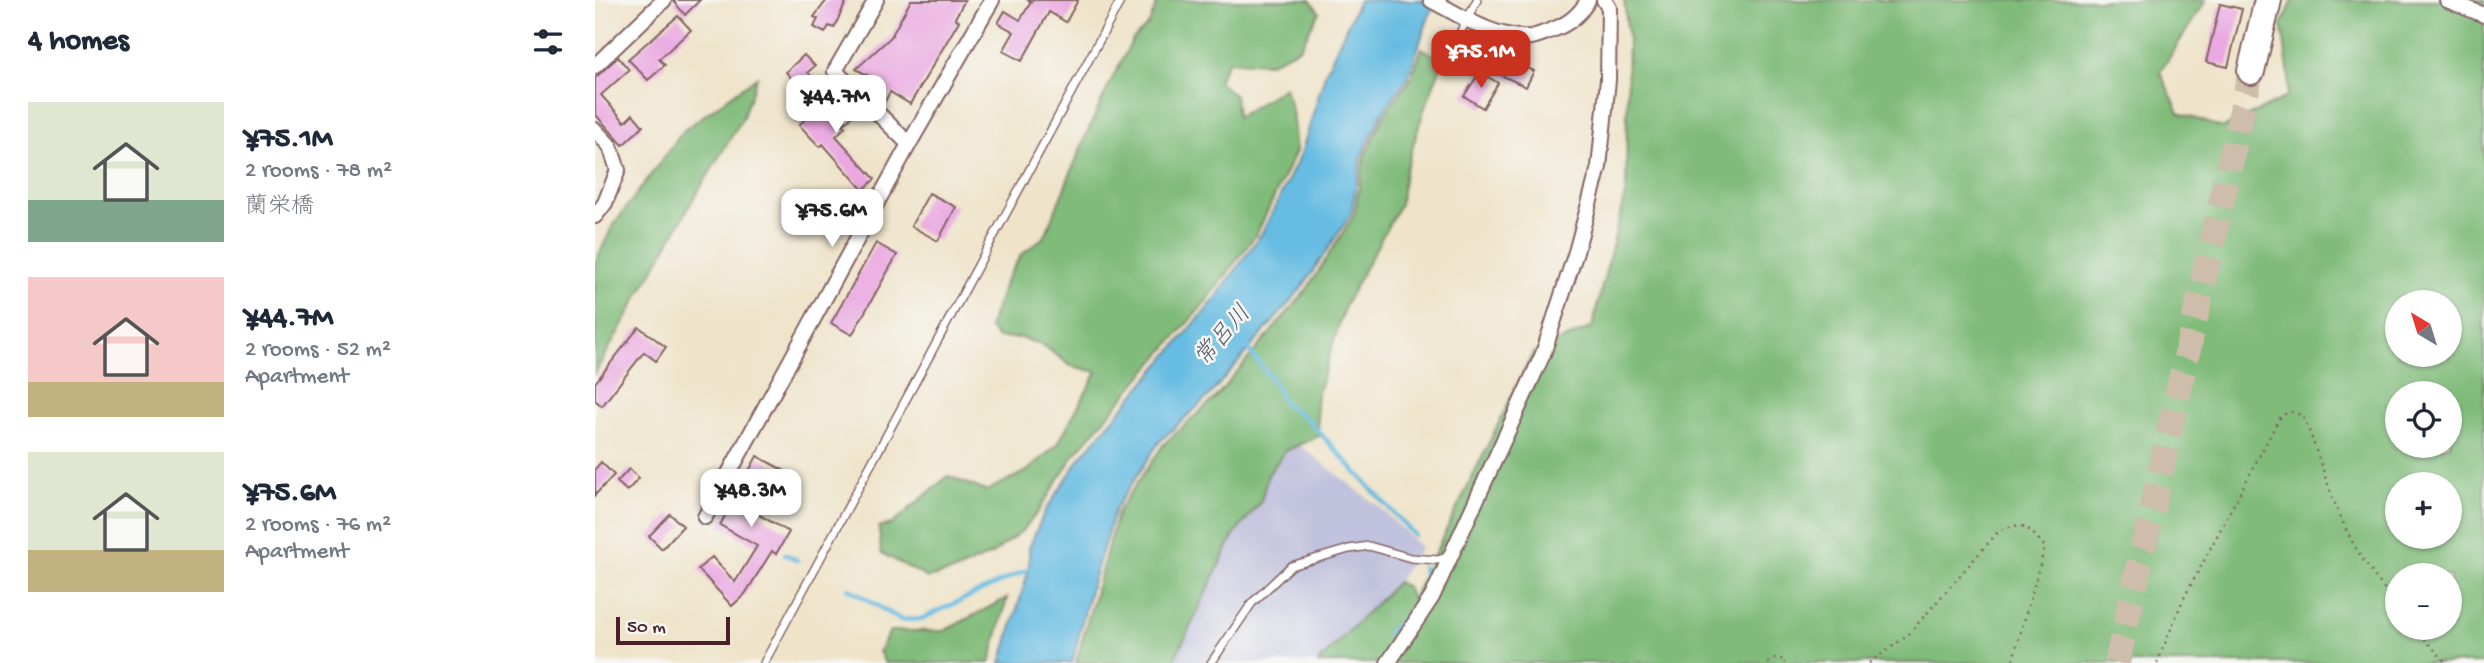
<!DOCTYPE html>
<html lang="en">
<head>
<meta charset="utf-8">
<style>
  body { margin:0; font-family:"Gochi Hand","Klee One",sans-serif; background:#f2f2f3; color:#1f2937; height:100vh; display:flex; flex-direction:column; font-size:26px; white-space:nowrap }
  * { box-sizing:border-box; margin:0 }
  p { font-size:23px; color:#747a83 }
  .icon { flex:none; width:38px; height:38px; fill:none; stroke:currentColor; stroke-width:2; stroke-linecap:round; stroke-linejoin:round }
  .map { position:relative; flex:1; overflow:hidden }
  .sheet { display:flex; flex-direction:column; background:#fff; width:595px }
  .sheet>* { flex:none }
  .needle { width:46px; rotate:322deg }
  .buttons { position:absolute; left:1790px; top:290px; display:grid; gap:14px }
  .buttons a { display:grid; place-items:center; width:77px; height:77px; border-radius:50%; background:#fff; box-shadow:0 2px 5px #0004; font-size:35px }
  .scale { position:absolute; left:21px; bottom:18px; width:114px; box-sizing:border-box; padding-left:7px; border:4px solid #4a1f2b; border-top:0; font-size:19px; line-height:24px; white-space:nowrap; color:#4a1f2b; -webkit-text-stroke:5px #f6f6f2; paint-order:stroke }
  .price { position:absolute; translate:-50% -60px; padding:0 16px; border-radius:14px; background:#fff; color:#222; font-size:23px; line-height:46px; filter:drop-shadow(0 2px 4px #0008) }
  .price::after { content:''; position:absolute; left:50%; top:42px; width:21px; height:16px; margin-left:-10px; background:inherit; clip-path:polygon(0 0,100% 0,50% 100%) }
  .price.selected { background:#c8321e; color:#fff }
  ul { padding:0; list-style:none }
  li { display:flex; align-items:center; gap:21px; height:175px; padding:0 28px }
  li span { display:grid; place-items:center; flex:none; width:196px; height:140px; border-radius:0px; color:#555 }
  li>.icon { margin-inline-start:auto }
  span .icon { width:84px; height:84px; fill:#fffc; stroke-width:1 }
  li b { font-size:30px }
  h2 { display:flex; justify-content:space-between; align-items:center; height:84px; padding:0 28px; font-size:30px }
  main { display:flex; flex:1; min-height:0 }
  .map>svg:first-child { display:block }
  .industrial { fill:#c1c2dd }
  .forest { fill:#80bb7a; stroke:#656d52; stroke-width:2; fill-rule:evenodd }
  .water { fill:#66bce2; stroke:#586e86; stroke-width:2 }
  .lines { fill:none; stroke-linecap:round; stroke-linejoin:round }
  .stream { stroke:#66bce2; stroke-width:4.5 }
  .building { fill:#eaa7e1 }
  .highway-tunnel { stroke:#cebdaa; stroke-width:26; stroke-dasharray:26 13; stroke-linecap:butt }
  .lane-casing { stroke:#846463; stroke-width:10 }
  .street-casing { stroke:#846463; stroke-width:18 }
  .highway-casing { stroke:#846463; stroke-width:30 }
  .path { stroke:#846463; stroke-width:2.5; stroke-dasharray:2 5; stroke-linecap:butt }
  .lane { stroke:#fff; stroke-width:7 }
  .street { stroke:#fff; stroke-width:14 }
  .highway { stroke:#fff; stroke-width:26 }
  .labels { text-anchor:middle; dominant-baseline:central; stroke-width:5; stroke-linejoin:round; paint-order:stroke }
  .water-label { font-size:24px; font-style:italic; fill:#54566b; stroke:#f6f6f2 }
</style>
</head>
<body>
<main>
<section class="sheet">
<h2>4 homes<svg class="icon" aria-label="filters" viewBox="0 0 24 24"><path d="M4 7h16M4 17h16"/><circle cx="9" cy="7" r="2"/><circle cx="15" cy="17" r="2"/></svg></h2>
<ul>
<li><span style="background:linear-gradient(#dfe7d0 70%,#7fa58c 0)"><svg class="icon" aria-label="home" viewBox="0 0 24 24"><path d="M3 11l9-7 9 7M6 9v11h12V9"/></svg></span><div><b>¥75.1M</b><p>2 rooms · 78 m²</p><p>蘭栄橋</p></div></li>
<li><span style="background:linear-gradient(#f6c9c9 75%,#c2b280 0)"><svg class="icon" aria-label="home" viewBox="0 0 24 24"><path d="M3 11l9-7 9 7M6 9v11h12V9"/></svg></span><div><b>¥44.7M</b><p>2 rooms · 52 m²</p><p>Apartment</p></div></li>
<li><span style="background:linear-gradient(#dfe7d0 70%,#c2b280 0)"><svg class="icon" aria-label="home" viewBox="0 0 24 24"><path d="M3 11l9-7 9 7M6 9v11h12V9"/></svg></span><div><b>¥75.6M</b><p>2 rooms · 76 m²</p><p>Apartment</p></div></li>
</ul>
</section>
<div class="map">
<svg width="1889" height="663" viewBox="0 0 1889 663">
  <rect width="100%" height="100%" fill="#f6f6f2"/>
  <filter id="ink" filterUnits="userSpaceOnUse"><feTurbulence type="fractalNoise" baseFrequency=".0143" numOctaves="2"/><feDisplacementMap in="SourceGraphic" scale="14" xChannelSelector="R" yChannelSelector="G"/><feConvolveMatrix kernelMatrix="1 2 1 2 8 2 1 2 1" color-interpolation-filters="sRGB"/></filter>
  <filter id="wash" filterUnits="userSpaceOnUse"><feTurbulence type="fractalNoise" baseFrequency=".00686" numOctaves="4" result="noise"/><feDisplacementMap in="SourceGraphic" scale="28" xChannelSelector="R" yChannelSelector="G"/><feGaussianBlur stdDeviation="1.57" result="paint"/><feColorMatrix in="noise" values="0 0 0 0 0 0 0 0 0 0 0 0 0 0 0 0 0 1.4 0 .05"/><feComposite in="paint" operator="in"/></filter>
  <g filter="url(#wash)">
    <rect width="100%" height="100%" fill="#efe4ca"/>
    <polygon class="industrial" points="704,445 783,506 826,547 802,582 723,663 578,663 637,538 666,501 673,475 690,451"/>
    <g class="forest">
      <polygon points="563,0 715,0 724,12 705,48 675,63 633,61 623,81 640,96 642,117 690,87 697,111 701,151 662,233 614,298 479,455 443,512 428,530 397,554 362,570 333,578 286,553 284,527 297,524 353,476 391,491 432,471 462,445 502,372 476,366 449,346 427,338 403,338 394,328 411,280 426,255 450,236 492,133 515,83 538,39 554,24"/>
      <path d="M1029 0H1611L1565 72 1584 113 1628 128 1692 97 1694 77 1687 25 1698 0H1889V663H723L802 582 812 587 817 600 938 353 997 327 1031 191 1033 37ZM1802 303H1855V355H1802ZM1802 394H1855V446H1802ZM1802 485H1855V537H1802ZM1802 576H1855V628H1802Z"/>
      <polygon points="827,48 848,61 828,113 810,172 805,204 750,305 721,399 724,436 690,451 673,475 666,501 637,538 578,663 481,663 523,511 569,444 618,400 710,292 759,215 770,155 788,117 816,78"/>
      <polygon points="162,77 147,119 99,198 0,373 0,263 17,227 89,130"/>
      <polygon points="412,598 395,663 290,663 284,651 295,631 349,631"/>
    </g>
    <polygon class="water" points="764,0 843,0 834,16 813,77 786,115 767,155 756,214 706,289 613,397 565,441 520,509 495,590 477,663 406,663 434,569 434,548 449,513 485,458 618,302 667,233 706,154 731,71"/>
    <g class="lines">
      <g class="stream">
        <polyline points="651,346 680,384 689,403 712,419 819,535"/>
        <polyline points="190,554 202,560"/>
        <polyline points="253,588 306,620 326,619 438,567"/>
        <polyline points="792,634 825,602 831,588 828,567"/>
      </g>
    </g>
    <g id="blocks">
      <g class="building">
        <polygon points="78,0 105,0 90,15"/>
        <polygon points="232,0 252,0 239,28 234,26 230,33 219,27 223,19 219,17"/>
        <polygon points="316,0 370,0 360,18 364,21 315,104 295,92 289,103 278,95 285,82 261,69 296,37"/>
        <polygon points="433,0 483,0 471,22 454,12 427,61 408,51 419,32 403,23 410,11 425,20 436,2"/>
        <polygon points="1625,4 1647,9 1633,67 1611,62"/>
        <polygon points="83,16 96,30 64,59 70,65 53,80 33,59"/>
        <polygon points="209,55 220,66 213,72 218,79 206,89 191,72"/>
        <polygon points="23,57 34,70 6,95 30,122 38,114 48,126 28,145 0,114 0,78"/>
        <polygon points="911,61 926,69 928,66 939,71 931,87 904,74"/>
        <polygon points="885,72 903,83 888,108 869,96"/>
        <polygon points="241,89 262,111 248,125 250,127 241,136 280,179 268,190 228,144 225,147 204,125"/>
        <polygon points="334,193 361,207 343,241 316,226"/>
        <polygon points="281,243 302,255 257,335 236,323"/>
        <polygon points="44,327 71,347 61,361 49,352 7,406 0,400 0,383"/>
        <polygon points="162,456 199,476 187,496 174,489 161,513 194,532 181,554 177,551 150,594 137,606 103,569 117,557 140,582 162,546 125,525"/>
        <polygon points="6,462 19,475 0,495 0,469"/>
        <polygon points="34,469 44,478 32,491 22,482"/>
        <polygon points="75,514 88,526 67,549 54,536"/>
      </g>
    </g>
  </g>
  <g filter="url(#ink)">
    <use href="#blocks" fill-opacity="0" stroke="#846463" stroke-width="2"/>
    <g class="lines">
      <polyline class="highway-tunnel" points="1522,663 1656,71"/>
      <g class="lane-casing">
        <g id="lane">
          <polyline points="852,58 882,0"/>
          <polyline points="169,663 526,0"/>
          <polyline points="616,663 657,603 696,566 754,549 774,546 816,558 843,560 855,556"/>
        </g>
      </g>
      <g class="street-casing">
        <g id="street">
          <polyline points="281,0 240,71 314,144"/>
          <path d="M836 0C866 16 901 40 936 37 943 36 951 32 957 30 974 24 985 15 993 0"/>
          <polyline points="1852,0 1889,15"/>
          <polyline points="0,66 69,0"/>
          <polyline points="0,130 15,146 23,170 10,203 0,216"/>
          <polyline points="110,517 314,144 397,0"/>
          <polyline points="793,663 837,597 948,354 981,252 1004,167 1013,80 1014,8 1009,0"/>
        </g>
      </g>
      <g class="highway-casing">
        <polyline id="highway" points="1656,71 1673,0"/>
      </g>
      <g class="path">
        <polyline points="1820,628 1851,663"/>
        <polyline points="1173,663 1180,658 1190,660 1189,663"/>
        <path d="M1274 663 1312 636 1403 532C1428 519 1433 527 1450 547L1417 663"/>
        <path d="M1562 663 1587 602 1684 419C1693 409 1701 410 1710 420 1726 461 1737 504 1758 543 1770 566 1787 585 1802 606"/>
      </g>
      <use href="#lane" class="lane"/>
      <use href="#street" class="street"/>
      <use href="#highway" class="highway"/>
    </g>
  </g>
  <g class="labels">
    <g class="water-label">
      <text transform="translate(629 337) rotate(-49)">常呂川</text>
    </g>
  </g>
</svg>
<div class="buttons">
<a><svg class="needle" viewBox="-14 -14 28 28"><path d="M0-13l5 13h-10z" fill="#e53935"/><path d="M0 13l5-13h-10z" fill="#747a83"/></svg></a>
<a><svg class="icon" aria-label="locate" viewBox="0 0 24 24"><circle cx="12" cy="12" r="6"/><path d="M12 2v4M12 18v4M2 12h4M18 12h4"/></svg></a>
<a>+</a>
<a>−</a>
</div>
<div class="scale">50 m</div>
<b class="price selected" style="left:886px;top:90px">¥75.1M</b>
<b class="price" style="left:241px;top:135px">¥44.7M</b>
<b class="price" style="left:237px;top:249px">¥75.6M</b>
<b class="price" style="left:156px;top:529px">¥48.3M</b>
</div>
</main>
</body>
</html>
